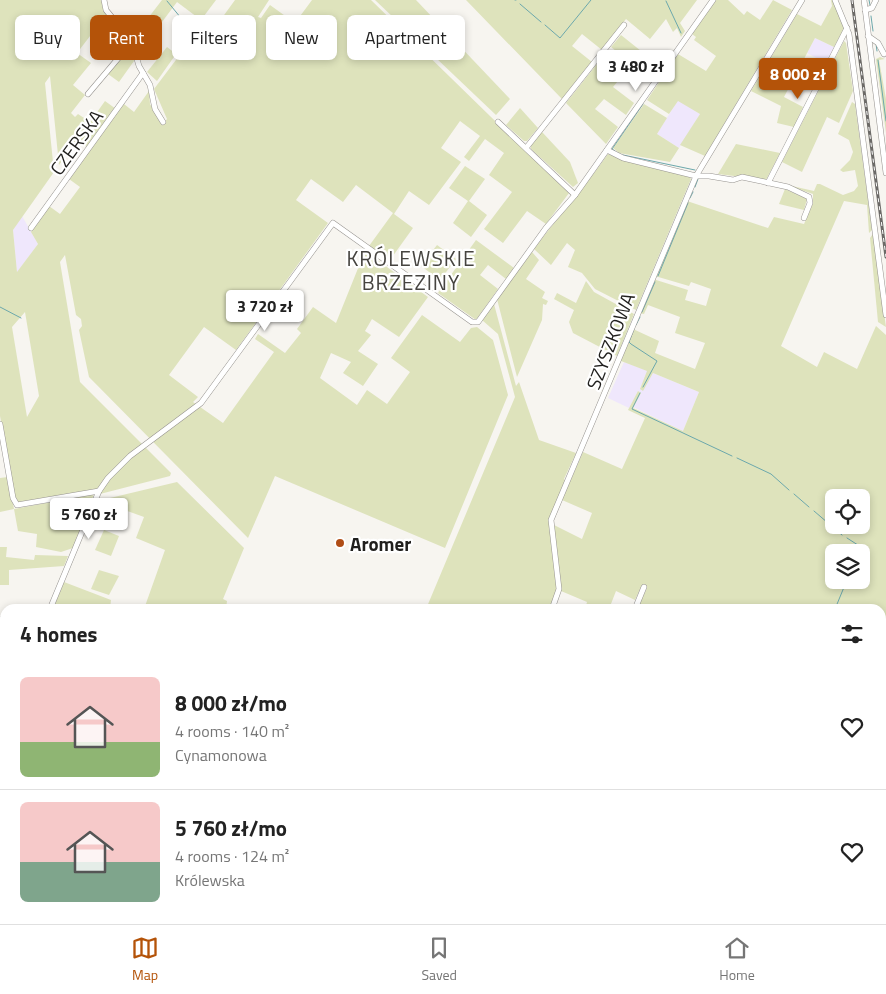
<!DOCTYPE html>
<html lang="en">
<head>
<meta charset="utf-8">
<style>
  body { margin:0; font-family:"Titillium Web",sans-serif; background:#f6f6f6; color:#222; height:100vh; display:flex; flex-direction:column; font-size:19px; white-space:nowrap }
  * { box-sizing:border-box; margin:0 }
  p { font-size:16px; color:#767676 }
  .icon { flex:none; width:28px; height:28px; fill:none; stroke:currentColor; stroke-width:2; stroke-linecap:round; stroke-linejoin:round }
  .map { position:relative; flex:1; overflow:hidden }
  .drawer { position:absolute; left:0px; top:604px; width:886px; height:321px; display:flex; flex-direction:column; background:#fff; border-radius:15px 15px 0 0; box-shadow:0 2px 8px #0003 }
  .drawer>* { flex:none }
  .top-card { position:absolute; left:15px; top:15px; width:500px; height:45px; display:flex; gap:10px }
  .controls { position:absolute; left:825px; top:489px; display:grid; gap:10px }
  .controls a { display:grid; place-items:center; width:45px; height:45px; border-radius:8px; background:#fff; box-shadow:0 2px 8px #0003; font-size:25px }
  .price { position:absolute; translate:-50% -42px; padding:0 11px; border-radius:5px; background:#fff; color:#222; font-size:16px; line-height:32px; filter:drop-shadow(0 1px 2px #0008) }
  .price::after { content:''; position:absolute; left:50%; top:30px; width:15px; height:11px; margin-left:-8px; background:inherit; clip-path:polygon(0 0,100% 0,50% 100%) }
  .price.on { background:#b45309; color:#fff }
  ul { padding:0; list-style:none }
  li { display:flex; align-items:center; gap:15px; height:125px; padding:0 20px }
  li+li { border-top:1px solid #e0e0e0 }
  li span { display:grid; place-items:center; flex:none; width:140px; height:100px; border-radius:8px; color:#555 }
  li>.icon { margin-inline-start:auto }
  span .icon { width:60px; height:60px; fill:#fffc; stroke-width:1 }
  li b { font-size:21px }
  h2 { display:flex; justify-content:space-between; align-items:center; height:60px; padding:0 20px; font-size:21px }
  .pill { padding:0 18px; border-radius:8px; background:#fff; box-shadow:0 2px 8px #0003; font-size:18px; line-height:45px }
  .pill.on { background:#b45309; color:#fff }
  .tabs { display:flex; justify-content:space-around; align-items:center; height:70px; border-top:1px solid #e0e0e0; background:#fff; font-size:14px; color:#767676 }
  .tabs a { display:grid; justify-items:center; gap:2px }
  .tabs .on { color:#b45309 }
  .map>svg:first-child { display:block }
  .industrial { fill:#efe7fc }
  .green { fill:#dee3bc; fill-rule:evenodd }
  .lines { fill:none; stroke-linecap:round; stroke-linejoin:round }
  .stream { stroke:#6ca8ac; stroke-width:1 }
  .minor-casing { stroke:#96938f; stroke-width:6 }
  .minor { stroke:#fff; stroke-width:5 }
  .rail-casing { stroke:#6b6966; stroke-width:3 }
  .rail { stroke:#fff; stroke-width:1; stroke-dasharray:4; stroke-linecap:butt }
  .poi-dot { fill:#b04d16; stroke:#fff; stroke-width:2 }
  .labels { text-anchor:middle; dominant-baseline:central; stroke-width:4.5; stroke-linejoin:round; paint-order:stroke }
  .street-label { font-size:19px; fill:#201f1d; stroke:#fff }
  .poi-label { font-size:19px; font-weight:bold; fill:#201f1d; stroke:#fff; text-anchor:start }
  .quarter-label { font-size:21px; letter-spacing:1px; fill:#464440; stroke:#fff }
</style>
</head>
<body>
<div class="map">
<svg width="886" height="924" viewBox="0 0 886 924">
  <rect width="100%" height="100%" fill="#f7f5f0"/>
  <g class="industrial">
    <polygon points="815,38 834,47 826,63 807,53"/>
    <polygon points="678,100 700,114 679,148 657,134"/>
    <polygon points="22,216 38,244 17,273 13,230"/>
    <polygon points="624,362 648,371 640,388 643,390 653,373 699,392 683,431 633,407 641,393 638,391 629,408 608,398"/>
  </g>
  <g class="green">
    <path d="M0 0H102L103 9 107 14 77 53 91 63 73 85 85 95 71 113 75 117 78 114 90 122 105 101 116 109 88 148 77 140 59 165 50 76 45 83 54 172 13 230 17 272 38 244 31 232 49 206 60 214 80 187 69 179 124 104 134 112 149 91 150 104 162 125 167 119 154 89 194 36 203 44 235 0H269L258 17 261 18 270 5 295 23 312 0H371L569 193 546 224 527 211 503 243 484 229 512 192 489 175 504 153 485 139 469 161 464 157 480 136 460 121 441 148 461 162 429 205 409 191 394 214 413 228 390 260 369 246 393 213 356 185 343 202 311 179 296 200 328 223 236 350 204 327 169 375 198 397 193 402 223 423 274 352 255 339 258 334 285 353 301 333 297 329 313 307 336 323 365 251 428 297 399 337 372 319 365 331 371 335 358 351 378 364 363 386 343 373 351 362 331 353 320 378 357 405 367 390 387 404 410 372 391 358 422 315 460 342 471 328 477 327 493 340 508 395 445 548 275 476 248 538 89 377 79 330 82 326 81 319 76 315 65 255 60 262 80 382 171 473 170 476 100 494 102 489 16 503 0 416ZM25 312 39 396 27 417 12 327Z"/>
    <polygon points="162,0 216,0 201,20 177,2 138,54 132,39"/>
    <polygon points="375,0 416,0 510,99 496,115"/>
    <polygon points="466,0 697,0 680,23 685,31 681,37 677,28 673,32 666,19 650,39 626,19 602,50 582,34 572,46 592,62 562,99"/>
    <polygon points="716,0 728,0 744,15 747,11 760,20 773,0 792,10 705,156 680,145 700,114 678,101 669,114 647,100 678,54 706,71 716,56 694,40 696,37 692,34"/>
    <polygon points="831,0 834,0 845,27 834,47 815,38 784,97 803,107 794,127 777,123 781,106 751,91 797,14 821,26 832,6"/>
    <polygon points="621,35 641,51 631,63 611,47"/>
    <polygon points="844,41 846,43 853,91 839,123 827,117 802,172 782,162"/>
    <polygon points="167,47 176,54 157,81 147,72"/>
    <polygon points="130,49 134,61 119,82 108,74"/>
    <polygon points="880,57 885,59 879,60 886,99 886,133 876,59"/>
    <polygon points="601,59 622,76 613,87 634,103 626,115 604,99 595,109 618,127 606,144 566,103"/>
    <path d="M852 102 855 104 872 230 869 233 867 205 844 201 781 346 817 367 824 352 857 369 876 326 886 335V664L881 662V609H637L647 588 642 585 635 600 616 591 609 609H585L587 602 561 591 554 525 582 539 592 513 562 500 583 452 622 469 645 418 628 410 638 391 641 393 633 408 683 431 699 392 653 373 643 391 640 389 647 371 621 361 633 329 659 341 655 353 695 369 705 343 675 333 680 317 648 305 644 314 639 313 653 279 688 290 685 300 706 306 711 289 691 282 689 286 655 276 687 201 768 228 774 217 804 224 813 203V194L783 184 814 191 817 184H820L843 195 854 191 858 186 855 170 843 172 840 170 850 160 853 152 849 140 838 134ZM834 498H861V525H834ZM834 552H861V580H834Z"/>
    <polygon points="644,104 667,118 657,134 679,148 670,162 619,153 613,148"/>
    <polygon points="520,108 538,128 527,141 524,141 506,125"/>
    <polygon points="542,132 570,162 578,183 573,187 531,149 531,145"/>
    <polygon points="736,144 780,153 766,180 718,174"/>
    <path d="M608 154 649 167 688 175 691 179 636 310 595 289 582 273 568 267 575 250 567 243 551 265 534 249C558 217 585 187 608 154Z"/>
    <polygon points="465,166 485,179 469,201 487,215 471,237 453,223 468,201 449,188"/>
    <polygon points="785,189 807,199 804,210 779,204"/>
    <polygon points="873,234 886,327 878,322 870,238"/>
    <polygon points="476,240 514,268 506,279 488,265 480,275 498,289 476,320 438,293"/>
    <polygon points="437,245 456,259 440,280 421,266"/>
    <polygon points="532,252 539,260 526,279 545,292 542,298 548,301 546,305 543,304 542,320 517,377 497,299"/>
    <polygon points="586,281 594,292 634,314 617,356 573,333 569,322 574,310 554,299 557,293 576,303"/>
    <polygon points="494,304 516,386 519,382 539,440 576,453 564,479 567,482 550,519 558,591 550,609 426,609 515,397 498,334 482,320"/>
    <polygon points="8,477 14,509 94,494 73,548 61,552 36,547 37,534 18,531 14,509 0,512 0,478"/>
    <polygon points="177,482 244,548 223,599 227,601 226,609 144,609 165,550 136,538 144,517 108,504 110,498"/>
    <polygon points="104,530 119,536 111,556 95,550"/>
    <polygon points="0,547 7,547 6,557 34,560 35,555 68,556 64,566 9,570 9,585 0,585"/>
    <polygon points="99,570 119,576 109,595 91,589"/>
    <polygon points="64,582 111,600 110,609 53,609"/>
    <polygon points="881,683 886,685 886,775 884,775 881,784"/>
    <polygon points="2,804 5,805 5,920 256,920 254,924 0,924"/>
    <polygon points="567,920 648,920 646,924 565,924"/>
  </g>
  <g class="lines">
    <g class="stream">
      <polyline points="515,0 516,0"/>
      <polyline points="869,0 870,5"/>
      <polyline points="167,1 190,29"/>
      <polyline points="666,1 681,33"/>
      <polyline points="520,4 541,22"/>
      <polyline points="871,16 873,31"/>
      <polyline points="545,25 560,38 591,0"/>
      <polyline points="195,35 212,54"/>
      <polyline points="876,44 877,51"/>
      <polyline points="878,60 886,121"/>
      <polyline points="615,151 612,149 643,104"/>
      <polyline points="623,155 695,170"/>
      <polyline points="695,187 698,179"/>
      <polyline points="690,198 693,192"/>
      <polyline points="658,276 688,203"/>
      <polyline points="0,307 21,318"/>
      <polyline points="642,312 655,282"/>
      <polyline points="636,325 640,317"/>
      <polyline points="634,329 629,342 631,344 657,361 643,387"/>
      <polyline points="640,393 632,409 732,456"/>
      <polyline points="737,458 771,474 789,490"/>
      <polyline points="794,494 809,507"/>
      <polyline points="814,511 842,535"/>
      <polyline points="847,538 861,547 859,552"/>
      <polyline points="835,609 847,580"/>
      <polyline points="761,924 763,920"/>
    </g>
    <g class="minor-casing">
      <g id="minor">
        <polyline points="104,0 106,10 132,42 139,66 150,85 155,109 163,122"/>
        <polyline points="835,0 849,34 886,315"/>
        <polyline points="864,0 886,173"/>
        <polyline points="865,10 872,8 876,0"/>
        <polyline points="868,36 878,43 884,54"/>
        <polyline points="88,94 132,42"/>
        <polyline points="498,122 575,195"/>
        <polyline points="526,148 624,25"/>
        <polyline points="696,176 802,0"/>
        <polyline points="696,176 709,176 733,180 742,177 788,187 809,197 810,203 804,218"/>
        <polyline points="768,183 847,28"/>
        <polyline points="31,228 143,73"/>
        <polyline points="0,424 13,498 17,505 99,491"/>
        <polyline points="50,609 99,491 108,478 130,456 201,403 333,223 472,322 478,322 546,228 575,195 713,0"/>
        <polyline points="552,609 559,589 551,520 696,176 623,158 607,150"/>
        <polyline points="635,609 644,587"/>
        <polyline points="0,619 5,619"/>
        <polyline points="0,681 5,682"/>
        <polyline points="881,865 886,866"/>
        <polyline points="289,924 291,920"/>
        <polyline points="361,924 363,920"/>
        <polyline points="492,924 494,920"/>
        <polyline points="725,924 727,920"/>
        <polyline points="793,924 795,920"/>
        <polyline points="856,924 857,920"/>
      </g>
    </g>
    <use href="#minor" class="minor"/>
    <g class="rail-casing">
      <polyline id="rail" points="852,0 886,257"/>
    </g>
    <use href="#rail" class="rail"/>
  </g>
  <circle class="poi-dot" cx="340" cy="543" r="5"/>
  <g class="labels">
    <g class="street-label">
      <text transform="translate(76 142) rotate(-54)">CZERSKA</text>
      <text transform="translate(610 341) rotate(-69)">SZYSZKOWA</text>
    </g>
    <g class="poi-label">
      <text x="350" y="543">Aromer</text>
    </g>
    <g class="quarter-label">
      <text x="411" y="258">KRÓLEWSKIE<tspan x="411" dy="24">BRZEZINY</tspan></text>
    </g>
  </g>
</svg>
<div class="controls">
<a><svg class="icon" aria-label="locate" viewBox="0 0 24 24"><circle cx="12" cy="12" r="6"/><path d="M12 2v4M12 18v4M2 12h4M18 12h4"/></svg></a>
<a><svg class="icon" aria-label="layers" viewBox="0 0 24 24"><path d="M12 4l9 5-9 5-9-5zM3 14l9 5 9-5"/></svg></a>
</div>
<b class="price" style="left:636px;top:92px">3 480 zł</b>
<b class="price on" style="left:798px;top:100px">8 000 zł</b>
<b class="price" style="left:265px;top:332px">3 720 zł</b>
<b class="price" style="left:89px;top:540px">5 760 zł</b>
<div class="top-card">
<a class="pill">Buy</a>
<a class="pill on">Rent</a>
<a class="pill">Filters</a>
<a class="pill">New</a>
<a class="pill">Apartment</a>
</div>
<section class="drawer">
<h2>4 homes<svg class="icon" aria-label="filters" viewBox="0 0 24 24"><path d="M4 7h16M4 17h16"/><circle cx="9" cy="7" r="2"/><circle cx="15" cy="17" r="2"/></svg></h2>
<ul>
<li><span style="background:linear-gradient(#f6c9c9 65%,#8fb573 0)"><svg class="icon" aria-label="home" viewBox="0 0 24 24"><path d="M3 11l9-7 9 7M6 9v11h12V9"/></svg></span><div><b>8 000 zł/mo</b><p>4 rooms · 140 m²</p><p>Cynamonowa</p></div><svg class="icon" aria-label="heart" viewBox="0 0 24 24"><path d="M12 20l-8-8c-3-5 5-10 8-4 3-6 11-1 8 4z"/></svg></li>
<li><span style="background:linear-gradient(#f6c9c9 60%,#7fa58c 0)"><svg class="icon" aria-label="home" viewBox="0 0 24 24"><path d="M3 11l9-7 9 7M6 9v11h12V9"/></svg></span><div><b>5 760 zł/mo</b><p>4 rooms · 124 m²</p><p>Królewska</p></div><svg class="icon" aria-label="heart" viewBox="0 0 24 24"><path d="M12 20l-8-8c-3-5 5-10 8-4 3-6 11-1 8 4z"/></svg></li>
</ul>
</section>
</div>
<nav class="tabs">
<a class="on"><svg class="icon" aria-label="map" viewBox="0 0 24 24"><path d="M3 6l6-2 6 2 6-2v14l-6 2-6-2-6 2zM9 4v14M15 6v14"/></svg>Map</a>
<a><svg class="icon" aria-label="saved" viewBox="0 0 24 24"><path d="M7 4h10v16l-5-4-5 4z"/></svg>Saved</a>
<a><svg class="icon" aria-label="home" viewBox="0 0 24 24"><path d="M3 11l9-7 9 7M6 9v11h12V9"/></svg>Home</a>
</nav>
</body>
</html>
